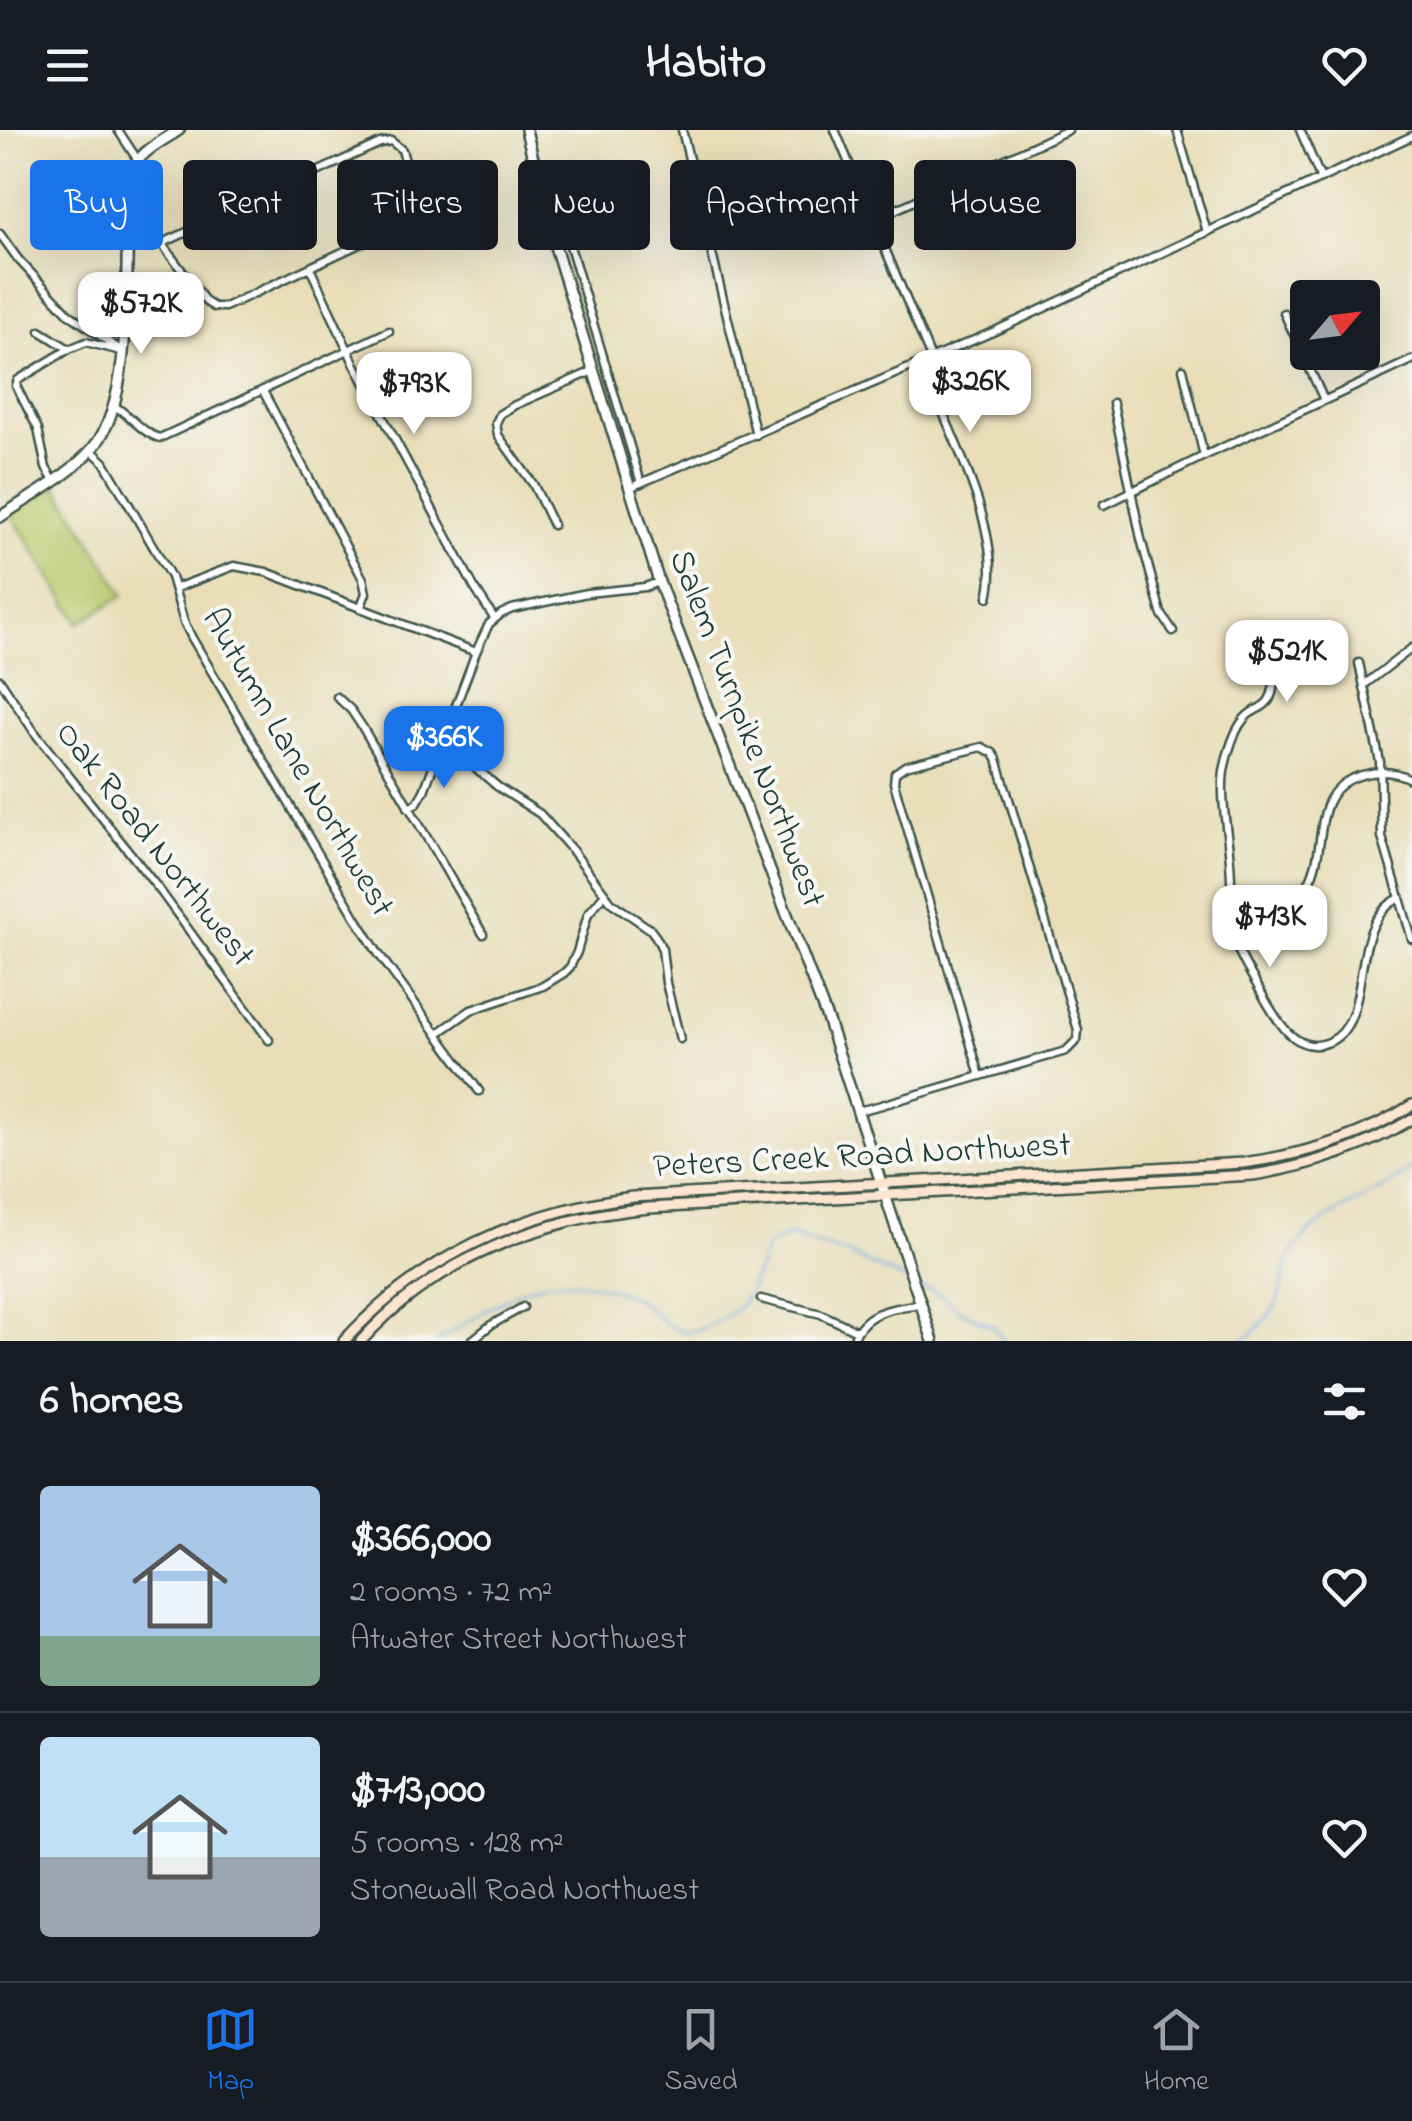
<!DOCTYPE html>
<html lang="en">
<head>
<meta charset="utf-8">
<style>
  body { margin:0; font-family:"Indie Flower",sans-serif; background:#242831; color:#f1f3f6; height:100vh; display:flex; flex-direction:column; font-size:38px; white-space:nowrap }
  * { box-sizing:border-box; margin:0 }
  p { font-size:32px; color:#9ea1a6 }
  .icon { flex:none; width:55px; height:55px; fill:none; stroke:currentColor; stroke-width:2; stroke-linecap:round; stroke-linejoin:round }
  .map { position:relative; height:1211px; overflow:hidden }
  .panel { display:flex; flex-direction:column; background:#171b24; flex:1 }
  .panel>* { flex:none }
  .top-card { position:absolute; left:30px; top:30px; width:1352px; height:90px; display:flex; gap:20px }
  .needle { width:65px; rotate:62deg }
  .controls { position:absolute; left:1290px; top:150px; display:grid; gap:20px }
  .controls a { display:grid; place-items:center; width:90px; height:90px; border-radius:10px; background:#171b24; box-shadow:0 10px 40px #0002; font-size:50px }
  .price { position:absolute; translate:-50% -85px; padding:0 22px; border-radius:20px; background:#fff; color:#222; font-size:32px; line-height:65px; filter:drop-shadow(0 2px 5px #0008) }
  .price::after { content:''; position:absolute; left:50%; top:60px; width:30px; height:22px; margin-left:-15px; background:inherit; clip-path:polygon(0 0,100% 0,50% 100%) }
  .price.active { background:#1a73e8; color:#fff }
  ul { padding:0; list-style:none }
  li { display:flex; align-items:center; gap:30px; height:250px; padding:0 40px }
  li+li { border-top:2px solid #363941 }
  li span { display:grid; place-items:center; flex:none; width:280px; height:200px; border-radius:10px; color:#555 }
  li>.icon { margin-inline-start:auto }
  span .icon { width:120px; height:120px; fill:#fffc; stroke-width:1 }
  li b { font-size:42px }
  h2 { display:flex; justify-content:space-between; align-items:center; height:120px; padding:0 40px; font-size:42px }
  .chip { padding:0 35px; border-radius:10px; background:#171b24; box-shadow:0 10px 40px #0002; font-size:35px; line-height:90px }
  .chip.active { background:#1a73e8; color:#fff }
  header { display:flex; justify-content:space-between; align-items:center; height:130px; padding:0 40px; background:#171b24; font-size:45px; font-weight:800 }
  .tabs { display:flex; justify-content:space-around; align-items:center; height:140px; border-top:2px solid #363941; background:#171b24; font-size:28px; color:#9ea1a6 }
  .tabs a { display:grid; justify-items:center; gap:5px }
  .tabs .active { color:#1a73e8 }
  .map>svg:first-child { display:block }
  .green { fill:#baca6d; stroke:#6c8450; stroke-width:2.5 }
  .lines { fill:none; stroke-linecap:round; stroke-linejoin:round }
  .stream { stroke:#71ace2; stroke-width:2.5 }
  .minor-casing { stroke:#3d5548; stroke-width:11 }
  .tertiary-casing { stroke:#3d5548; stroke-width:14 }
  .secondary-casing { stroke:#3d5548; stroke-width:14 }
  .minor { stroke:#fff; stroke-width:6 }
  .tertiary { stroke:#fff; stroke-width:9 }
  .secondary { stroke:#fbe5cf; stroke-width:9 }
  .labels { text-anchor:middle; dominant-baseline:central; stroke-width:8; stroke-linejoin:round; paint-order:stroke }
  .street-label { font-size:35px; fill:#1f3d34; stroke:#f6f6f2 }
</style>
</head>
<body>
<header><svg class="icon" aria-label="menu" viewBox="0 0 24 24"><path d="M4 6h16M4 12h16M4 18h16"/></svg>Habito<svg class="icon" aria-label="heart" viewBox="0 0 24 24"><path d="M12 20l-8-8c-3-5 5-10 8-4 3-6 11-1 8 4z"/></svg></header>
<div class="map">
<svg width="1412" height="1211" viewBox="0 0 1412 1211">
  <rect width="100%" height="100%" fill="#f6f6f2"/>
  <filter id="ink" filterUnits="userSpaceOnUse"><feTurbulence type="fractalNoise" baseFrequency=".01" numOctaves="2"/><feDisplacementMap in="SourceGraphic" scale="20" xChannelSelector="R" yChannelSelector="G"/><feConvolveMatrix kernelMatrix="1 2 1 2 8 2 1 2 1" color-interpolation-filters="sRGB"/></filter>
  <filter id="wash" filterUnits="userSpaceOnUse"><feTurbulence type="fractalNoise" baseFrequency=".0048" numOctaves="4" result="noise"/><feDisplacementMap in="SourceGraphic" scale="40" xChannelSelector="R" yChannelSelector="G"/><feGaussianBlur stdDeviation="2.25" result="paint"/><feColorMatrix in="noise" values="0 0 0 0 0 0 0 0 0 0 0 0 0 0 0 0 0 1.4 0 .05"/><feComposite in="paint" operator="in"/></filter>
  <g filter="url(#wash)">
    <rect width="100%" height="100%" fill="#e9deb9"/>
    <polygon class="green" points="57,356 124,465 79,493 11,384"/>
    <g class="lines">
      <g class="stream">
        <polyline points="919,1157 939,1164 963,1182 993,1196 1004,1211"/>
        <path d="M438 1211C466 1193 515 1158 547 1153 573 1149 607 1156 631 1166 653 1176 669 1209 696 1200 710 1196 733 1185 742 1173 749 1163 754 1148 759 1138 761 1132 764 1121 768 1116 772 1112 782 1108 788 1105L845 1123 908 1151"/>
        <path d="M1241 1211C1259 1200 1275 1183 1280 1163 1285 1147 1285 1132 1295 1118 1324 1078 1377 1070 1412 1037"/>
      </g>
    </g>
  </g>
  <g filter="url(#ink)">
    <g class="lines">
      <g class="minor-casing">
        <g id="minor">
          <polyline points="118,0 137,29"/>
          <polyline points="682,0 756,305"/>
          <polyline points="835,0 931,228"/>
          <polyline points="1177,0 1207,102"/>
          <polyline points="1300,0 1321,49"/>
          <path d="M585 68C570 83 567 96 570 116L641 353"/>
          <polyline points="129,71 206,172 214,177 225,177 413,89 417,81 417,75 402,20 391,11 380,13 163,113"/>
          <polyline points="873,90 1068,0"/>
          <polyline points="0,104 18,129 69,184 122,221"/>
          <polyline points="310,138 354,233 474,457 494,488"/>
          <polyline points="1284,183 1324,270"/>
          <polyline points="40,201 69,219 86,212 121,221"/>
          <path d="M921 233C946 293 1005 403 988 467"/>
          <polyline points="1183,239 1204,326"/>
          <polyline points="263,261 363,449 366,463 360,479"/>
          <polyline points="1113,273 1141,409 1161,483 1173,501"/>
          <path d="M113 275C129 284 143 304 160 308L389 201"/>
          <polyline points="91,320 104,332 171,447 184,492 192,508 359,793 378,823 479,961"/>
          <polyline points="54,351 46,338 38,299 16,256 18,250 69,219"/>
          <polyline points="629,358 995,201 1412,6"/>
          <polyline points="1104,375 1204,326 1412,230"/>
          <polyline points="553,395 533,354 498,305 496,293 500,284 515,275 593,241"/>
          <polyline points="176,458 234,436 266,442 476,522"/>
          <polyline points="1359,533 1380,632 1382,707 1412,809"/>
          <path d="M1273 536C1274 545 1275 557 1271 566 1267 577 1257 578 1248 585 1235 596 1227 624 1224 641 1220 670 1228 702 1230 732 1232 757 1231 784 1235 809 1238 825 1250 842 1258 857 1272 881 1293 928 1329 912 1377 891 1344 794 1400 768"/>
          <polyline points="0,550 35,603 161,762 269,910"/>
          <polyline points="1364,555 1412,518"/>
          <polyline points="337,567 351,580 363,598 483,804"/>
          <polyline points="444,612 459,619 477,639 498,657 540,684 572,720 612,773 650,799 656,807 662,819 666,853 680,909"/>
          <polyline points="408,677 417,673 424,661 476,522 489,494 501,484 512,479 587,463 645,457 659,452"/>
          <path d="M1234 796C1260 791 1294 778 1308 754 1330 716 1307 657 1366 644 1382 640 1398 642 1412 650"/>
          <polyline points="437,904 471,880 543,856 564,843 570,837 577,822 588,784 604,765"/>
          <polyline points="858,981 878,976 1066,921 1077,910 1078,900 997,629 993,623 982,617 905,636 895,643 894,653 980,946"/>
          <polyline points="761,1169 821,1184 857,1201"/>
          <polyline points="471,1211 491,1195 523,1177"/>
          <path d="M853 1211C863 1180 894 1178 921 1174"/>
        </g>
      </g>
      <g class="tertiary-casing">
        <g id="tertiary">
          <polyline points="526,0 553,110 659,452 828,891 933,1211"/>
          <path d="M0 387C31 366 69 346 93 318 139 264 122 114 130 44 138 22 160 13 179 0"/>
        </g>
      </g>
      <g class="secondary-casing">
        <g id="secondary">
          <path d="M344 1211C420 1127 522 1081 633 1067L1243 1033C1304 1025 1360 1008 1412 975"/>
          <path d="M361 1211C435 1129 541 1088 649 1078L1253 1045C1310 1036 1362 1019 1412 989"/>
        </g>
      </g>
      <use href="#minor" class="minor"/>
      <use href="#tertiary" class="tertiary"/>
      <use href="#secondary" class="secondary"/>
    </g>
  </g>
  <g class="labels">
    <g class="street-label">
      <text transform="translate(746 599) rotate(69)">Salem Turnpike Northwest</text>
      <text transform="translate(297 633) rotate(60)">Autumn Lane Northwest</text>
      <text transform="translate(154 715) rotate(52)">Oak Road Northwest</text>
      <text transform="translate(862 1027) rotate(-3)">Peters Creek Road Northwest</text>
    </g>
  </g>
</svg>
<div class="controls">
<a><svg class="needle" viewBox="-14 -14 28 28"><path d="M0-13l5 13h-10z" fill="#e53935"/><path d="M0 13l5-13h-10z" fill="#9ea1a6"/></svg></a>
</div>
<b class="price" style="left:141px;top:227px">$572K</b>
<b class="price" style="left:970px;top:305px">$326K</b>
<b class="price" style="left:414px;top:307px">$793K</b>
<b class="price" style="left:1287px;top:575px">$521K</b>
<b class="price active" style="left:444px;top:661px">$366K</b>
<b class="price" style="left:1270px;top:840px">$713K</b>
<div class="top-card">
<a class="chip active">Buy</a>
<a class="chip">Rent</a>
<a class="chip">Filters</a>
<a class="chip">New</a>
<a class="chip">Apartment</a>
<a class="chip">House</a>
</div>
</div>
<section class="panel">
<h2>6 homes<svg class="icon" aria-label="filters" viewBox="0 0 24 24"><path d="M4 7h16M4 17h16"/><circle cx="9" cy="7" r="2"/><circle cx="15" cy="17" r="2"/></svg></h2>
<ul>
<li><span style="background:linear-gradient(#a9c7e8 75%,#7fa58c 0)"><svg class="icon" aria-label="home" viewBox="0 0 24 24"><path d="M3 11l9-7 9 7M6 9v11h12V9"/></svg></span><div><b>$366,000</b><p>2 rooms · 72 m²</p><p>Atwater Street Northwest</p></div><svg class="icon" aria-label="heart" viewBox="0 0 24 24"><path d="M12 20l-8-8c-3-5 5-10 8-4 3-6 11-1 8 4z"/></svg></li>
<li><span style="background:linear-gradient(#bfe0f5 60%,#9aa5b1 0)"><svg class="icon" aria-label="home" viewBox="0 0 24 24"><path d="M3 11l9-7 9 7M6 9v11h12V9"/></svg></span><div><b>$713,000</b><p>5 rooms · 128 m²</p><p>Stonewall Road Northwest</p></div><svg class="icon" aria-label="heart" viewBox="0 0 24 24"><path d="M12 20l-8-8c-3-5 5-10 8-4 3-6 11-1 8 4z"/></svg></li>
</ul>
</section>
<nav class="tabs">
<a class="active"><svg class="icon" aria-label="map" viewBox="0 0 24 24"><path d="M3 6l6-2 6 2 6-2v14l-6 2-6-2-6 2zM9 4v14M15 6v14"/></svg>Map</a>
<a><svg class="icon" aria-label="saved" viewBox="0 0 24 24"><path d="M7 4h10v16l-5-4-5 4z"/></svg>Saved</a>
<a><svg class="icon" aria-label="home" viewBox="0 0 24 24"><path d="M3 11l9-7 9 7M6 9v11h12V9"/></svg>Home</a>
</nav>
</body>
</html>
